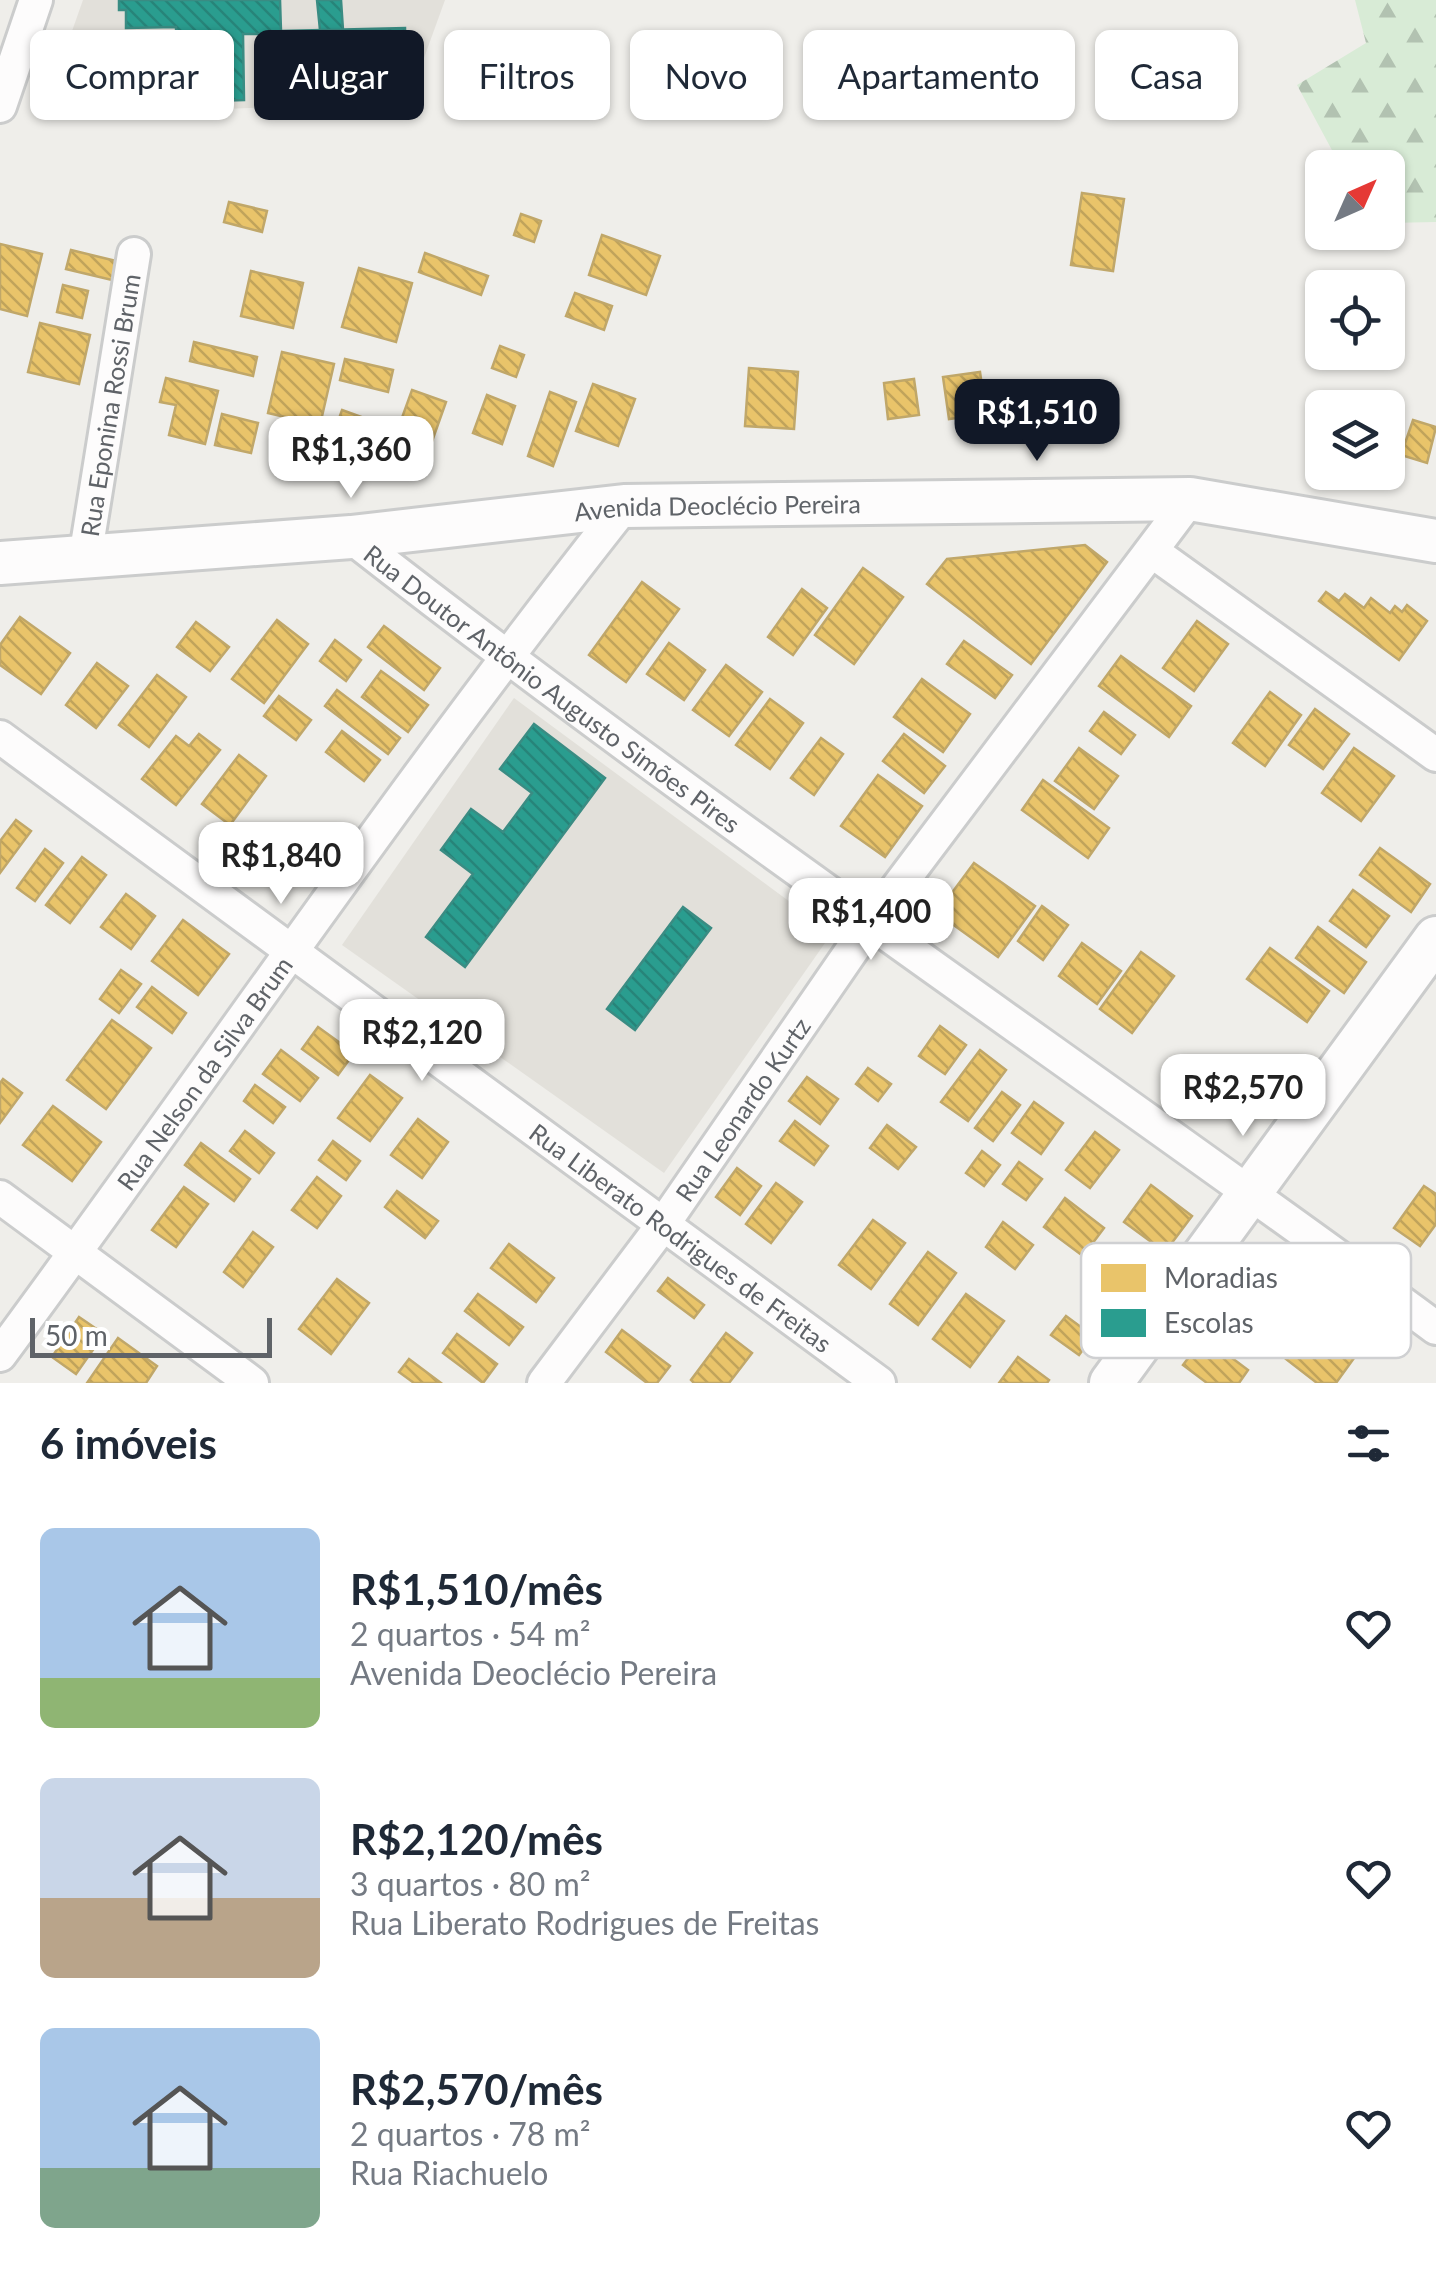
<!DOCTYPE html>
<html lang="pt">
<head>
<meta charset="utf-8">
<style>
  body { margin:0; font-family:Lato,sans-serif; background:#f6f6f7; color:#1f2937; height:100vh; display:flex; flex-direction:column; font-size:38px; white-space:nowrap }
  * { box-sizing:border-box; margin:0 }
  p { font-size:32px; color:#747a83 }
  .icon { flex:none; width:55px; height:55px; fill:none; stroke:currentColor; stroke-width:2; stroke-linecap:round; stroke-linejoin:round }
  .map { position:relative; height:1383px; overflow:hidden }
  .side { display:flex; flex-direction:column; background:#fff; flex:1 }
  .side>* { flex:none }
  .guide { position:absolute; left:30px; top:30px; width:1378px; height:90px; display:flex; gap:20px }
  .needle { width:65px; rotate:45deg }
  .fabs { position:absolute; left:1305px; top:150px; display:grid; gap:20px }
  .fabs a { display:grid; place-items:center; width:100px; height:100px; border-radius:15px; background:#fff; box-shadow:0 2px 8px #0004; font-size:50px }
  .scale { position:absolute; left:30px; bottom:25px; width:242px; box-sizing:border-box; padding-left:10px; border:5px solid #5f6368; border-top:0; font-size:28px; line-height:35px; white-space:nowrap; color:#5f6368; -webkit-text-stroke:8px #fff; paint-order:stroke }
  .price { position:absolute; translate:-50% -85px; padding:0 22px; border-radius:20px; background:#fff; color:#222; font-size:32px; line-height:65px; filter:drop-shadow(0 2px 5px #0008) }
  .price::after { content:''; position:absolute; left:50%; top:60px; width:30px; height:22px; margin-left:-15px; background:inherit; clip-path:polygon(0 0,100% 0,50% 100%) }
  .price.selected { background:#111827; color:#fff }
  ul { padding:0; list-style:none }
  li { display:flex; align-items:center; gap:30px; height:250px; padding:0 40px }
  li span { display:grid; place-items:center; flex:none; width:280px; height:200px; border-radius:15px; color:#555 }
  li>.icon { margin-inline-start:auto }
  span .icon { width:120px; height:120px; fill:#fffc; stroke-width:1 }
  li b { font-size:42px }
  h2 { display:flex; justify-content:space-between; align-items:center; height:120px; padding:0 40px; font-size:42px }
  .pill { padding:0 35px; border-radius:15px; background:#fff; box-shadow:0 2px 8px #0004; font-size:35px; line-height:90px }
  .pill.selected { background:#111827; color:#fff }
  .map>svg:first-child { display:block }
  .education { fill:#e2e0da }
  .forest { fill:url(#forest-firs) }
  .homes { fill:url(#homes-back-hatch); stroke:#c0a769; stroke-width:2.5 }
  .schools { fill:url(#schools-back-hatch); stroke:#3a8c83; stroke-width:2.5 }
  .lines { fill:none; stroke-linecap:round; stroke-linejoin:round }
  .minor-casing { stroke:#cbcccc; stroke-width:38 }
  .tertiary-casing { stroke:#cbcccc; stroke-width:48 }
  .minor { stroke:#fdfcfc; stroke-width:32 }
  .tertiary { stroke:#fdfcfc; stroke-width:42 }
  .labels { text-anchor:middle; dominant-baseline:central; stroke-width:10; stroke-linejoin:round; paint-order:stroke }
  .street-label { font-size:25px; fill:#5f6368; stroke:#fff }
  .key { fill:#fff; stroke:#cfd0d2; stroke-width:2.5 }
  .key-label { font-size:28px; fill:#5f6368 }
</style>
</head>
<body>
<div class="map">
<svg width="1436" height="1383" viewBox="0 0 1436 1383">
  <defs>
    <pattern id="forest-firs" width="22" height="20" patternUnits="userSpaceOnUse" patternTransform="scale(2.5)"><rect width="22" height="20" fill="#d8ebd6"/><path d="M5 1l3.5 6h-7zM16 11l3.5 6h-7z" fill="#b2c2b1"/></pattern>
    <pattern id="homes-back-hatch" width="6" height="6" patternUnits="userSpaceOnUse" patternTransform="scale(2.5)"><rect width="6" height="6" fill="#e9c46a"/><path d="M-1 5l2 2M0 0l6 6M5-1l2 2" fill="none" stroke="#c0a35b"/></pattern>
    <pattern id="schools-back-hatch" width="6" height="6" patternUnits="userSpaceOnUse" patternTransform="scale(2.5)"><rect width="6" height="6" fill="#2a9d8f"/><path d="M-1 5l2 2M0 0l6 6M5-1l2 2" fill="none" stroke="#278479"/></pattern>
  </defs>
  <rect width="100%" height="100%" fill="#efeeea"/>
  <g class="education">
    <polygon points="83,0 445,0 408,102 42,116"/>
    <polygon points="514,698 832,933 664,1173 342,945"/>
  </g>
  <polygon class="forest" points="1355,0 1436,0 1436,222 1388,223 1388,168 1341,167 1297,85 1366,43"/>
  <g class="homes">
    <polygon points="1082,193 1124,199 1113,271 1071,265"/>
    <polygon points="229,202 267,211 262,232 224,222"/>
    <polygon points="521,214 541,221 534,242 514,235"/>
    <polygon points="602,235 660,256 646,295 589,275"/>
    <polygon points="0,244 42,254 27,316 0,309"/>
    <polygon points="71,250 116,261 112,280 66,269"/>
    <polygon points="425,253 488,276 481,295 419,272"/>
    <polygon points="359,268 412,283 396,342 342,327"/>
    <polygon points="251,271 303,283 293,328 241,316"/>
    <polygon points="63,285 88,291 82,318 57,312"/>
    <polygon points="575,293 612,306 604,330 566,316"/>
    <polygon points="40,323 90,335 79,384 28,372"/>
    <polygon points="194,342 257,357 253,376 190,361"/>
    <polygon points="500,346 524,355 516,377 492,368"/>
    <polygon points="282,352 334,364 320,425 268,413"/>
    <polygon points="345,359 393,370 388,392 340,380"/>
    <polygon points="749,368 798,372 794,429 745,426"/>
    <polygon points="980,372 986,414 949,419 943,377"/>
    <polygon points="166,378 218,391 205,444 169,435 176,405 160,402"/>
    <polygon points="914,379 919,415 888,419 884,383"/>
    <polygon points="593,384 635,399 618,446 576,431"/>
    <polygon points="412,390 446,402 424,464 390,451"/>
    <polygon points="550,392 576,402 553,466 528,456"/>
    <polygon points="487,395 515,406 502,444 473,433"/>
    <polygon points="342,410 378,423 364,464 328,450"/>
    <polygon points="222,414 258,423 251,453 215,445"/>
    <polygon points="1413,420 1436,427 1427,463 1401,455"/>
    <polygon points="1085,545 1107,562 1031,664 927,584 947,559"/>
    <polygon points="863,568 903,597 854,664 815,635"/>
    <polygon points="642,582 679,609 626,682 589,655"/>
    <polygon points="802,589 827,608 793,655 768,637"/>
    <polygon points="1326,592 1339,601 1345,594 1364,608 1371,598 1390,613 1395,606 1402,612 1407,605 1427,621 1399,660 1319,601"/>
    <polygon points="20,617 70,653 41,694 0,665 0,645"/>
    <polygon points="277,620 308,644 264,703 232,679"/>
    <polygon points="1197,621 1228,644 1194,691 1163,668"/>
    <polygon points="196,622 229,647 210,671 177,647"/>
    <polygon points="384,626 440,668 424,690 368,647"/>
    <polygon points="335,640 361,660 346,681 320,661"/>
    <polygon points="964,641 1012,675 995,698 947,664"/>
    <polygon points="669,643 705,670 684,700 647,674"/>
    <polygon points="1121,656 1191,706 1169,737 1099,686"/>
    <polygon points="97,663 128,686 96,728 66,705"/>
    <polygon points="726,665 762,692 729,736 693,710"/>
    <polygon points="381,671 428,705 408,732 362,697"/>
    <polygon points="157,675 186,697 149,747 119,725"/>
    <polygon points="922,679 970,714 943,752 894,717"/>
    <polygon points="337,690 400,738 388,754 325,706"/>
    <polygon points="1270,692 1301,715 1265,766 1233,743"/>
    <polygon points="279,696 311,720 296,740 264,716"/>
    <polygon points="770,699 803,723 770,769 736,745"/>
    <polygon points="1315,709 1349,734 1323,769 1289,745"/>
    <polygon points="1104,712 1135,735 1121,754 1090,731"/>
    <polygon points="342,731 380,760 364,781 326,752"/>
    <polygon points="199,734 220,750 176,805 142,779 176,736 189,746"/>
    <polygon points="904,734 945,766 924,793 883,761"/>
    <polygon points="821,738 843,754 814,795 791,778"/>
    <polygon points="1079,748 1118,776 1094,809 1055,781"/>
    <polygon points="1354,748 1394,776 1361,821 1322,793"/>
    <polygon points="239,755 266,776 230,825 202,804"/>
    <polygon points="878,775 922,806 885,857 841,826"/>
    <polygon points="1043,780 1109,828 1088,858 1022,810"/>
    <polygon points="16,820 31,831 0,873 0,841"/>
    <polygon points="271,831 309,860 287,889 249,860"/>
    <polygon points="1380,848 1430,884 1411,912 1360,875"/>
    <polygon points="45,849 63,863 35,901 17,888"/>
    <polygon points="82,857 106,875 70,923 46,905"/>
    <polygon points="974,863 1035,906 998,957 937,913"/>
    <polygon points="1353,890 1389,916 1366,947 1330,921"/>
    <polygon points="126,894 155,916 131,949 101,927"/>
    <polygon points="1042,906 1068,925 1043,960 1018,941"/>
    <polygon points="183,920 229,954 198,995 152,961"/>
    <polygon points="1318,927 1366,962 1344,993 1296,958"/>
    <polygon points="1082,943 1121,971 1097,1004 1059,976"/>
    <polygon points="1270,948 1329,991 1307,1022 1247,979"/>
    <polygon points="1141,952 1174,976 1132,1033 1100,1009"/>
    <polygon points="121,970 141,984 119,1013 100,999"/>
    <polygon points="152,987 186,1013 172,1033 137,1007"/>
    <polygon points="112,1020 151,1048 106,1109 67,1080"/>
    <polygon points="940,1026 966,1045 945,1074 919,1056"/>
    <polygon points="318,1027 354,1053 338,1075 302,1049"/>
    <polygon points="281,1050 318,1078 300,1101 263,1074"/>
    <polygon points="980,1050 1006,1070 968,1121 941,1102"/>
    <polygon points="868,1068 891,1084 878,1101 856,1084"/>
    <polygon points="370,1075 402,1098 370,1141 338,1118"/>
    <polygon points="807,1077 838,1099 820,1124 789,1101"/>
    <polygon points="3,1079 22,1093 0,1123 0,1083"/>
    <polygon points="255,1085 285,1107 273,1123 244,1101"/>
    <polygon points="1002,1092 1020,1105 993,1141 975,1128"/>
    <polygon points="1034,1102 1063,1123 1041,1154 1012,1133"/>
    <polygon points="53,1106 101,1142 72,1181 23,1145"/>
    <polygon points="418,1119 448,1142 422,1178 391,1155"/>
    <polygon points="795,1121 828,1146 814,1165 780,1141"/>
    <polygon points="887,1125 916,1147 898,1169 870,1148"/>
    <polygon points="245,1131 274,1153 259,1173 230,1151"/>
    <polygon points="1095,1132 1119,1150 1090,1188 1066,1170"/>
    <polygon points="333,1141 360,1161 346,1180 319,1160"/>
    <polygon points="201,1143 250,1179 234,1201 185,1165"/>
    <polygon points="982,1151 1000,1165 984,1186 966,1173"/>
    <polygon points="1019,1162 1042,1179 1026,1200 1003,1184"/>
    <polygon points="737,1168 761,1186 740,1215 716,1197"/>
    <polygon points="317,1177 341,1196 317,1228 292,1210"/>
    <polygon points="776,1183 802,1202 771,1243 746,1224"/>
    <polygon points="1151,1185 1192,1216 1165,1252 1124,1222"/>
    <polygon points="1424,1186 1436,1194 1436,1224 1420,1246 1394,1228"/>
    <polygon points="184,1187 208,1204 176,1247 152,1230"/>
    <polygon points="397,1191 438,1221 425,1238 385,1207"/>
    <polygon points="1065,1198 1104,1228 1083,1256 1044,1227"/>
    <polygon points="873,1220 905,1243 871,1289 839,1265"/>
    <polygon points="1003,1222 1033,1245 1015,1269 986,1247"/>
    <polygon points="253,1232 273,1247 243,1287 224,1272"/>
    <polygon points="509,1244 554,1278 536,1302 491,1268"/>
    <polygon points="928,1252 956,1273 918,1325 890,1304"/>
    <polygon points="668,1278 704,1305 694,1318 658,1291"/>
    <polygon points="337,1279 369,1303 331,1354 299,1329"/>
    <polygon points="478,1294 523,1327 509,1345 465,1311"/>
    <polygon points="966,1294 1004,1321 970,1367 933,1339"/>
    <polygon points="1319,1315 1362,1347 1336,1383 1317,1383 1286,1359"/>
    <polygon points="1066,1316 1093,1336 1079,1355 1051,1335"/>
    <polygon points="79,1317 104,1334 76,1374 52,1357"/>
    <polygon points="622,1330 670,1366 657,1383 647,1383 606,1352"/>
    <polygon points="726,1333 752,1353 729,1383 694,1383 691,1380"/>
    <polygon points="457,1334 497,1364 483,1383 443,1353"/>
    <polygon points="1204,1337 1248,1370 1239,1383 1207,1383 1183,1365"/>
    <polygon points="118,1338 157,1366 146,1383 87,1383"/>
    <polygon points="1018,1357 1049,1380 1047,1383 999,1383"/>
    <polygon points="409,1359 441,1383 414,1383 399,1372"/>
  </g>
  <g class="schools">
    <polygon points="119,0 280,0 281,31 405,28 406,83 374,84 374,97 261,99 259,34 243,34 244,100 212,101 212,85 193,86 193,103 178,103 176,27 126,28 126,10 119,10"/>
    <polygon points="317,0 341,0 343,30 320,30"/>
    <polygon points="534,724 605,778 465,967 426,937 473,874 441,850 471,809 503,832 532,793 500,769"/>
    <polygon points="683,907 711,928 635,1030 607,1009"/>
  </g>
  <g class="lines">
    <g class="minor-casing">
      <g id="minor">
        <polyline points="0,106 36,0"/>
        <path id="s1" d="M351 537C704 813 1075 1063 1436 1328"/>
        <polyline points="1153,552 1436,755"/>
        <path id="s2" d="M85 558 134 254"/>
        <path id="s3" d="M0 737 879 1383"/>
        <polyline points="0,1197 252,1383"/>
        <path id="s4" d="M0 1355C209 1072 406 781 624 506"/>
        <path id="s5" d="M544 1383 662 1226 870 924 1190 499"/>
      </g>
    </g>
    <g class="tertiary-casing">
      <g id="tertiary">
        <path id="s6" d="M0 563 351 537 624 506 1190 499 1436 541"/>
        <polyline points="1111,1383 1436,938"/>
      </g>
    </g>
    <use href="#minor" class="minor"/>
    <use href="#tertiary" class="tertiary"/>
  </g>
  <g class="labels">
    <g class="street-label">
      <text stroke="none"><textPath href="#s2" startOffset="155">Rua Eponina Rossi Brum</textPath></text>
      <text stroke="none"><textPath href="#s6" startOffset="720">Avenida Deoclécio Pereira</textPath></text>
      <text stroke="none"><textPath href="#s1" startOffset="252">Rua Doutor Antônio Augusto Simões Pires</textPath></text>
      <text stroke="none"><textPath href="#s4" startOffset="348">Rua Nelson da Silva Brum</textPath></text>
      <text stroke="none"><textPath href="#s5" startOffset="338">Rua Leonardo Kurtz</textPath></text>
      <text stroke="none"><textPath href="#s3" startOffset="845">Rua Liberato Rodrigues de Freitas</textPath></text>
    </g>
  </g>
  <rect x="1081" y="1243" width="330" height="115" rx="15" class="key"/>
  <rect x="1101" y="1264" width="45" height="28" fill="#e9c46a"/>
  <rect x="1101" y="1309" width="45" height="28" fill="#2a9d8f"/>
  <g class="key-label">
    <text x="1164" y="1288">Moradias</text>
    <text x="1164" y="1333">Escolas</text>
  </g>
</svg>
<div class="fabs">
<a><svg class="needle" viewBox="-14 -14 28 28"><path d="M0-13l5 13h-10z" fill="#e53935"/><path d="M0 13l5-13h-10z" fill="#747a83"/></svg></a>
<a><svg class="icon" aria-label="locate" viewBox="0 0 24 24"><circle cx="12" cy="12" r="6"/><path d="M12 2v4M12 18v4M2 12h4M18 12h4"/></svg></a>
<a><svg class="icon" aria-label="layers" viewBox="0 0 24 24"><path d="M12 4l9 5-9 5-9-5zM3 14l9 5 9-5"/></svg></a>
</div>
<div class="scale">50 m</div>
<b class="price selected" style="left:1037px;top:464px">R$1,510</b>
<b class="price" style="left:351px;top:501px">R$1,360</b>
<b class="price" style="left:281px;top:907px">R$1,840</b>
<b class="price" style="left:871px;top:963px">R$1,400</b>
<b class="price" style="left:422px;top:1084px">R$2,120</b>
<b class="price" style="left:1243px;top:1139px">R$2,570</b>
<div class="guide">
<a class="pill">Comprar</a>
<a class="pill selected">Alugar</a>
<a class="pill">Filtros</a>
<a class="pill">Novo</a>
<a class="pill">Apartamento</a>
<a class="pill">Casa</a>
</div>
</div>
<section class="side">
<h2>6 imóveis<svg class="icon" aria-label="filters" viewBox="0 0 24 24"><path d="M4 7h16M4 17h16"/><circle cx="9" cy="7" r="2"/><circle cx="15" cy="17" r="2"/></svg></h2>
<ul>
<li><span style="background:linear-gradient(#a9c7e8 75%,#8fb573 0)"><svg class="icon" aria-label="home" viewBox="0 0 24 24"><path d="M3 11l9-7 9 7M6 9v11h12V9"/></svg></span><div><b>R$1,510/mês</b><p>2 quartos · 54 m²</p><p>Avenida Deoclécio Pereira</p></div><svg class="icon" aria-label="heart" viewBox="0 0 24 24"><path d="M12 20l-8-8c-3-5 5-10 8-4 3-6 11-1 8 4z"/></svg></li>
<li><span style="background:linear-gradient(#c9d6e8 60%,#b9a48a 0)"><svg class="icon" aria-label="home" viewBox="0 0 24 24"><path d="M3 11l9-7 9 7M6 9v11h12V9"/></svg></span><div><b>R$2,120/mês</b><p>3 quartos · 80 m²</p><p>Rua Liberato Rodrigues de Freitas</p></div><svg class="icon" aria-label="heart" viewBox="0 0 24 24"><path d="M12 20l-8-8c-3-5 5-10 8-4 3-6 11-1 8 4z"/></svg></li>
<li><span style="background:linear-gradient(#a9c7e8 70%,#7fa58c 0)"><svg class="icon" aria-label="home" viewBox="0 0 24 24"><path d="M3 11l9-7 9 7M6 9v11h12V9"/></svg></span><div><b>R$2,570/mês</b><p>2 quartos · 78 m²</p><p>Rua Riachuelo</p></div><svg class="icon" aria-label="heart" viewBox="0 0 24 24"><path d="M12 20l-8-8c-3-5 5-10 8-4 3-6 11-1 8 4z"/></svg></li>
</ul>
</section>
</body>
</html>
